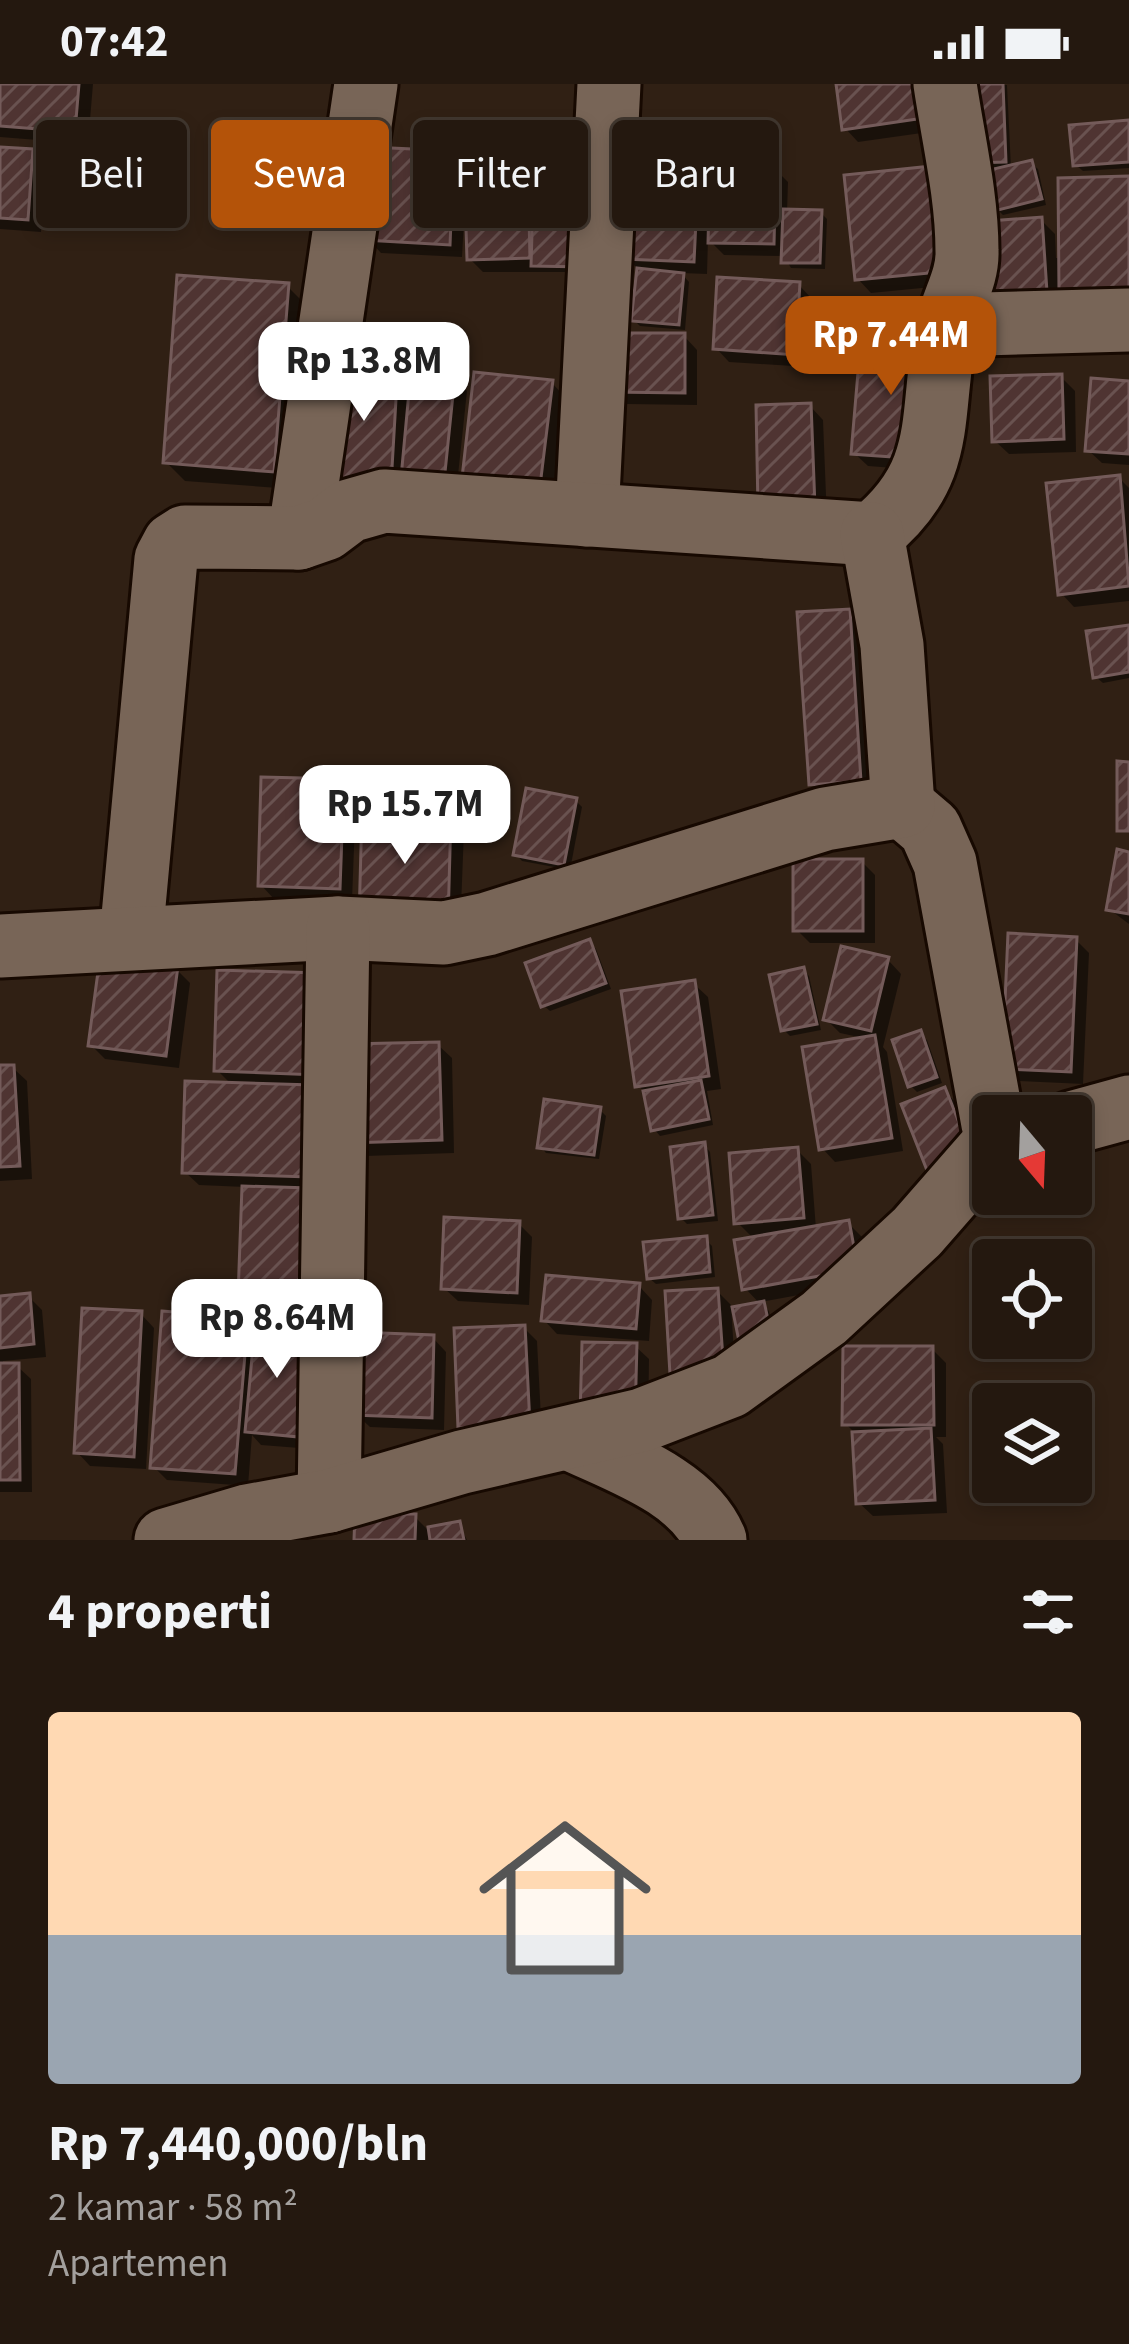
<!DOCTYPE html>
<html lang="id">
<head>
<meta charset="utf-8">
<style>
  body { margin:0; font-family:"Source Sans 3",sans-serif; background:#30251d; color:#f1f3f6; height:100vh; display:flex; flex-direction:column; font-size:45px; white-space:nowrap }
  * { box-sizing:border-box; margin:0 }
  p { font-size:39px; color:#a3a09e }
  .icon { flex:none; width:66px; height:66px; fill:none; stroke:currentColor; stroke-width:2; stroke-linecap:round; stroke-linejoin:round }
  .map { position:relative; height:1456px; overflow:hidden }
  .details { display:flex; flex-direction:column; background:#24180f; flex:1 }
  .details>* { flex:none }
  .guide { position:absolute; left:36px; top:36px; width:1059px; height:108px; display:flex; gap:24px }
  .needle { width:78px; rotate:161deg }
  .fabs { position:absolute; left:972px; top:1011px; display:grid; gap:24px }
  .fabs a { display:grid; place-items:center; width:120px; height:120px; border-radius:12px; background:#24180f; box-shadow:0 6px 18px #0003,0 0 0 3px #41372f; font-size:60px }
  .price { position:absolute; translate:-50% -102px; padding:0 27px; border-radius:24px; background:#fff; color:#222; font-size:39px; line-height:78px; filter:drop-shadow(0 3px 6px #0008) }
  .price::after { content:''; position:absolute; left:50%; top:72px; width:36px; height:27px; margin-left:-18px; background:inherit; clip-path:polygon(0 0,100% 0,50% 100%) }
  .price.active { background:#b45309; color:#fff }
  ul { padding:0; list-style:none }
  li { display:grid; align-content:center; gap:24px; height:636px; padding:0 48px }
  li+li { border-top:3px solid #41372f }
  li span { display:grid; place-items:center; height:372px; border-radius:12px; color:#555 }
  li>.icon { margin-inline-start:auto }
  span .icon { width:216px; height:216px; fill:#fffc; stroke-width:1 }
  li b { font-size:51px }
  h2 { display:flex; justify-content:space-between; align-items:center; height:144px; padding:0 48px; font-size:51px }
  .tag { padding:0 42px; border-radius:12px; background:#24180f; box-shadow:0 6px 18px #0003,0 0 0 3px #41372f; font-size:42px; line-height:108px }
  .tag.active { background:#b45309; color:#fff }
  .status { display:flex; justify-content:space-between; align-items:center; height:84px; padding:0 60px; background:#24180f; direction:ltr }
  .status svg { height:33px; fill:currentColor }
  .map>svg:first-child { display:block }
  .shadow { fill:#0007 }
  .building { fill:url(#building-hatch); stroke:#745b5a; stroke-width:3 }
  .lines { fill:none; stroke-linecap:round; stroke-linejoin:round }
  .street-casing { stroke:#170901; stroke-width:69 }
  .street { stroke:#786557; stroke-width:63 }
</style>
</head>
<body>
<div class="status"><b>07:42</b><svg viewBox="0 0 49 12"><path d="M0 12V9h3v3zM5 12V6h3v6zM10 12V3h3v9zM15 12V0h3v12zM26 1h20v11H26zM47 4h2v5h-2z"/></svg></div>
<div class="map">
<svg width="1129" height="1456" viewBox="0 0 1129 1456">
  <defs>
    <pattern id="building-hatch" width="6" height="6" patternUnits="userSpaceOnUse" patternTransform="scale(3)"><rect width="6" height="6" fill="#4f3432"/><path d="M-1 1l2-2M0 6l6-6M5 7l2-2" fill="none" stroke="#695250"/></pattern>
  </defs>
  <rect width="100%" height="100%" fill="#302014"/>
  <g class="shadow">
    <polygon points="0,0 93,0 88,60 0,53"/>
    <polygon points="839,0 937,0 943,46 858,58 845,44"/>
    <polygon points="971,0 1007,1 1011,84 1031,79 1038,85 1046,121 1003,131 997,125 1000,83 980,84"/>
    <polygon points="1129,39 1129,84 1083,87 1076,81"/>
    <polygon points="525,52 539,65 540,120 590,188 483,188 470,175 469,137 464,136 462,173 381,169 368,155 453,70 467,84"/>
    <polygon points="0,66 31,68 45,82 41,148 0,145"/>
    <polygon points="774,84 788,98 787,128 821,129 827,135 825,185 791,184 784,172 724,171 708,155 707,190 681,189 689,198 685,246 640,242 634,236 640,187 627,174 696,119 711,135"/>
    <polygon points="848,93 963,200 871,209 858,195"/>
    <polygon points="1129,95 1075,219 1058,202 1060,236 1000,241 1041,136 1055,150 1056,174 1061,174"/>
    <polygon points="799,201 812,215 808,283 729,278 716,264"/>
    <polygon points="287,202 307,222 292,405 185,397 166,378"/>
    <polygon points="684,252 697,266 697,321 626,320 613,307"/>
    <polygon points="863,256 933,387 868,382 854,369"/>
    <polygon points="396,284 413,301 453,293 467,307 456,410 348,410"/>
    <polygon points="1061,293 1075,307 1076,368 1009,370 995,357"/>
    <polygon points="552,299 565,313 553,414 466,393"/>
    <polygon points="1129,300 1129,381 1102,379 1088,366"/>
    <polygon points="810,322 823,336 827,436 775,437"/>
    <polygon points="1119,394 1129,404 1129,517 1074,523 1061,509"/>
    <polygon points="848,528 862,541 873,709 825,713 812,700"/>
    <polygon points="1129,544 1129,594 1103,599 1096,593"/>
    <polygon points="343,698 356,711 352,817 274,815 261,801"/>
    <polygon points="576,717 582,723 570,786 522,777 516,770"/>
    <polygon points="450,733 464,746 460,850 362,835"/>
    <polygon points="1129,771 1129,840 1109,825"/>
    <polygon points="862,778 875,791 875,859 810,859 796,845"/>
    <polygon points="1076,856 1089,869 1083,1000 1019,997 1005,984"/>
    <polygon points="589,858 596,865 611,905 550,927 543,921"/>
    <polygon points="888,876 901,890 883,963 887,968 903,1067 835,1078 822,1064 868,955 840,949 826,935"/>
    <polygon points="176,885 190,899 179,984 105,975 91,961"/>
    <polygon points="803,886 809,892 821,946 790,952 784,946"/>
    <polygon points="319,892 318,1227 254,1225 241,1212 245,1103 199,1101 185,1088 233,1002 217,986"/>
    <polygon points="694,900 708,913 721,1005 707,1007 713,1041 660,1052 654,1045 647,1011 638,1001"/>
    <polygon points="920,950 927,956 942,999 917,1008 911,1002"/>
    <polygon points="438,961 452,974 454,1069 366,1072 352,1058"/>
    <polygon points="0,984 13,984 27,997 32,1095 0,1097"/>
    <polygon points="944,1006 957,1020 986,1091 946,1106"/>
    <polygon points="600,1026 606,1032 599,1075 546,1069 540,1062"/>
    <polygon points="704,1061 710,1068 718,1137 687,1140 681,1134"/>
    <polygon points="797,1066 811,1080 816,1145 848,1139 862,1153 870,1198 760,1218 769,1227 778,1270 761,1221 745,1204 754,1155 737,1138"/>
    <polygon points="519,1140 532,1153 529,1221 458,1217 444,1204"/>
    <polygon points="705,1155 712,1162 715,1193 656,1200 649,1194"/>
    <polygon points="639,1202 652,1216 649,1257 557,1250 544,1236"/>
    <polygon points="717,1207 731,1221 737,1316 688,1319"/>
    <polygon points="28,1212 42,1226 46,1273 3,1277 3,1282 17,1282 31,1295 32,1408 0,1408 0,1215"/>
    <polygon points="141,1230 154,1244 146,1385 90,1382 77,1368"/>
    <polygon points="247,1237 258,1248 312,1365 261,1361 252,1351 248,1402 167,1396 153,1382"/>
    <polygon points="524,1244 537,1257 542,1353 475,1357 461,1343"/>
    <polygon points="433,1254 446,1268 444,1346 370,1343 356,1330"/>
    <polygon points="635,1262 649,1275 648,1347 597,1347"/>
    <polygon points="932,1265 946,1279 946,1353 936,1353 943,1360 947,1429 873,1432 859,1419 856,1350 845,1339"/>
    <polygon points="358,1433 415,1433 428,1446 459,1440 467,1456 433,1456 431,1446 428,1456 357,1456"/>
  </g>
  <g class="building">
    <polygon points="0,0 79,0 75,48 0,42"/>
    <polygon points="836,0 927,0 931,33 842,46"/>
    <polygon points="968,0 1003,0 1006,78 971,79"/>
    <polygon points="1129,36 1129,78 1073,82 1069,41"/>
    <polygon points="527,49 530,174 467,176 463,51"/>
    <polygon points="0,63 33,65 28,136 0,134"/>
    <polygon points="370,63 454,67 450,161 365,156"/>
    <polygon points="1032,76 1042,115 994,127 985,87"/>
    <polygon points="710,80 776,81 774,160 708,159"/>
    <polygon points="942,81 951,187 855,196 844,91"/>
    <polygon points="1129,92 1129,205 1059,207 1058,94"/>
    <polygon points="626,114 697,116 694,178 624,175"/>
    <polygon points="533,116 586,119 585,183 531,182"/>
    <polygon points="783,125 822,126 820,179 781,179"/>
    <polygon points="1042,133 1048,223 984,229 977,138"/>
    <polygon points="637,184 684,189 679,241 631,237"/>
    <polygon points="177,191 289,199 274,388 163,379"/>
    <polygon points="717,193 800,198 796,271 713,265"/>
    <polygon points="610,249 685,249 685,309 610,308"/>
    <polygon points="861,253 930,258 920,375 851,370"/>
    <polygon points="338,278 398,281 391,401 331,398"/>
    <polygon points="411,286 455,291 444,398 401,394"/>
    <polygon points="474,288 553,296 540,402 462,394"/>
    <polygon points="1062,290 1064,355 992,358 990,292"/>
    <polygon points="1091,294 1129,297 1129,370 1085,367"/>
    <polygon points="811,319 815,423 758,425 756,321"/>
    <polygon points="1120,391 1129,502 1058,511 1046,399"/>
    <polygon points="850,525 861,697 809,701 797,528"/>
    <polygon points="1129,541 1129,588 1093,594 1086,547"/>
    <polygon points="1117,677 1129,678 1129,747 1117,747"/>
    <polygon points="261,693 344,695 340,805 258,802"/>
    <polygon points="526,704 577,714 564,781 513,771"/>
    <polygon points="362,727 451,730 448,838 359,836"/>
    <polygon points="1117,765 1129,768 1129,830 1106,826"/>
    <rect x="793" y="775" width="70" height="72"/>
    <polygon points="1008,849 1077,853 1071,988 1002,985"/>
    <polygon points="590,855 606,899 541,923 525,879"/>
    <polygon points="841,862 889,873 871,947 823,936"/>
    <polygon points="100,873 178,882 166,972 88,962"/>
    <polygon points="804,883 817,940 781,947 769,891"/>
    <polygon points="217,886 320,889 318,991 214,987"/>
    <polygon points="695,896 709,992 635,1003 621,907"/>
    <polygon points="921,946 937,993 908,1003 892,956"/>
    <polygon points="875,951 892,1054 819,1066 802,963"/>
    <polygon points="439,958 442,1056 349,1059 347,960"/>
    <polygon points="0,981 14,981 20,1082 0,1083"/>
    <polygon points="701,996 709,1035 651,1047 643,1007"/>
    <polygon points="185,997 312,1001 309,1093 182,1089"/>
    <polygon points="945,1003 974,1077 930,1094 901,1020"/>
    <polygon points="544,1015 601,1023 594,1071 537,1064"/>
    <polygon points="705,1058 713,1131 678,1135 670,1063"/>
    <polygon points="798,1063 804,1134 734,1140 729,1069"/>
    <polygon points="242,1102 309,1104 305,1215 238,1213"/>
    <polygon points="444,1133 520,1137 517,1209 441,1205"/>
    <polygon points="849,1136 858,1185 742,1206 734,1156"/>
    <polygon points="707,1152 710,1188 647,1195 643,1158"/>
    <polygon points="546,1191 640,1199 636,1245 541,1237"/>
    <polygon points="718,1204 725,1303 671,1307 665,1207"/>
    <polygon points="30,1209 34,1260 0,1264 0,1212"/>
    <polygon points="764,1217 774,1264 742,1272 732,1223"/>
    <polygon points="82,1224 142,1227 134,1373 74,1369"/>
    <polygon points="162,1227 248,1234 235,1390 150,1384"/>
    <polygon points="255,1241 309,1245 299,1353 245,1348"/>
    <polygon points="525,1241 530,1341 458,1344 454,1244"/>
    <polygon points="355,1248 434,1251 432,1334 353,1331"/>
    <polygon points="582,1258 637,1259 635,1335 580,1334"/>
    <polygon points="843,1262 933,1262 934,1341 842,1341"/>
    <polygon points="0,1279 19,1279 20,1396 0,1396"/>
    <polygon points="931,1344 935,1416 856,1420 852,1348"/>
    <polygon points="355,1430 416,1430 415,1456 354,1456"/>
    <polygon points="460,1437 464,1456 430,1456 428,1443"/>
  </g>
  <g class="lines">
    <g class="street-casing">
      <g id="street">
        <polyline points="947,241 1129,236"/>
        <polyline points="587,431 609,0"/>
        <polyline points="299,454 366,0"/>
        <polyline points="903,722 930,745 945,779 993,1040"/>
        <path d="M131 854 166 475 174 460 185 453 299 454 325 445 349 427 384 417 872 450C952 386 927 325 948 238 954 214 968 192 967 167 967 112 953 54 945 0"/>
        <polyline points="0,862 338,844 444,849 487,840 825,735 903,722 892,561 872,450"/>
        <polyline points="1071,1039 1129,1023"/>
        <path d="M569 1354C619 1378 693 1402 715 1456"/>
        <polyline points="329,1417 338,844"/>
        <polyline points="166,1456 247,1432 329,1417 462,1378 642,1336 730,1302 824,1234 917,1148 993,1061"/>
      </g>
    </g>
    <use href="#street" class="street"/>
  </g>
</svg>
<div class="fabs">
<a><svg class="needle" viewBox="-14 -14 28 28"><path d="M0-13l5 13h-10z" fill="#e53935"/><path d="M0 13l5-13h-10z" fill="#a3a09e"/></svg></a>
<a><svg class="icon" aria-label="locate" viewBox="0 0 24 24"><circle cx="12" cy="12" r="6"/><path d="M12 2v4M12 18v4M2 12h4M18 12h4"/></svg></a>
<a><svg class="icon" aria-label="layers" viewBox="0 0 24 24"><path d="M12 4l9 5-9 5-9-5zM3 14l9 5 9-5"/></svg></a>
</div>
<b class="price active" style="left:891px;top:314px">Rp 7.44M</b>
<b class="price" style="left:364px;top:340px">Rp 13.8M</b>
<b class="price" style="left:405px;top:783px">Rp 15.7M</b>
<b class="price" style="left:277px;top:1297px">Rp 8.64M</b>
<div class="guide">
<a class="tag">Beli</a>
<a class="tag active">Sewa</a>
<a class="tag">Filter</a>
<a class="tag">Baru</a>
</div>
</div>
<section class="details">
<h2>4 properti<svg class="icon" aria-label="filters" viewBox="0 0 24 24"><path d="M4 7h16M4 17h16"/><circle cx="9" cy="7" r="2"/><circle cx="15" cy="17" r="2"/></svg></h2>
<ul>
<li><span style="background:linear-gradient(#ffd9b3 60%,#9aa5b1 0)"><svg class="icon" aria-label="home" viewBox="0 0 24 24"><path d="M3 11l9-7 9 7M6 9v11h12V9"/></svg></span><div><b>Rp 7,440,000/bln</b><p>2 kamar · 58 m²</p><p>Apartemen</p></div></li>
</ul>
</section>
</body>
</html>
